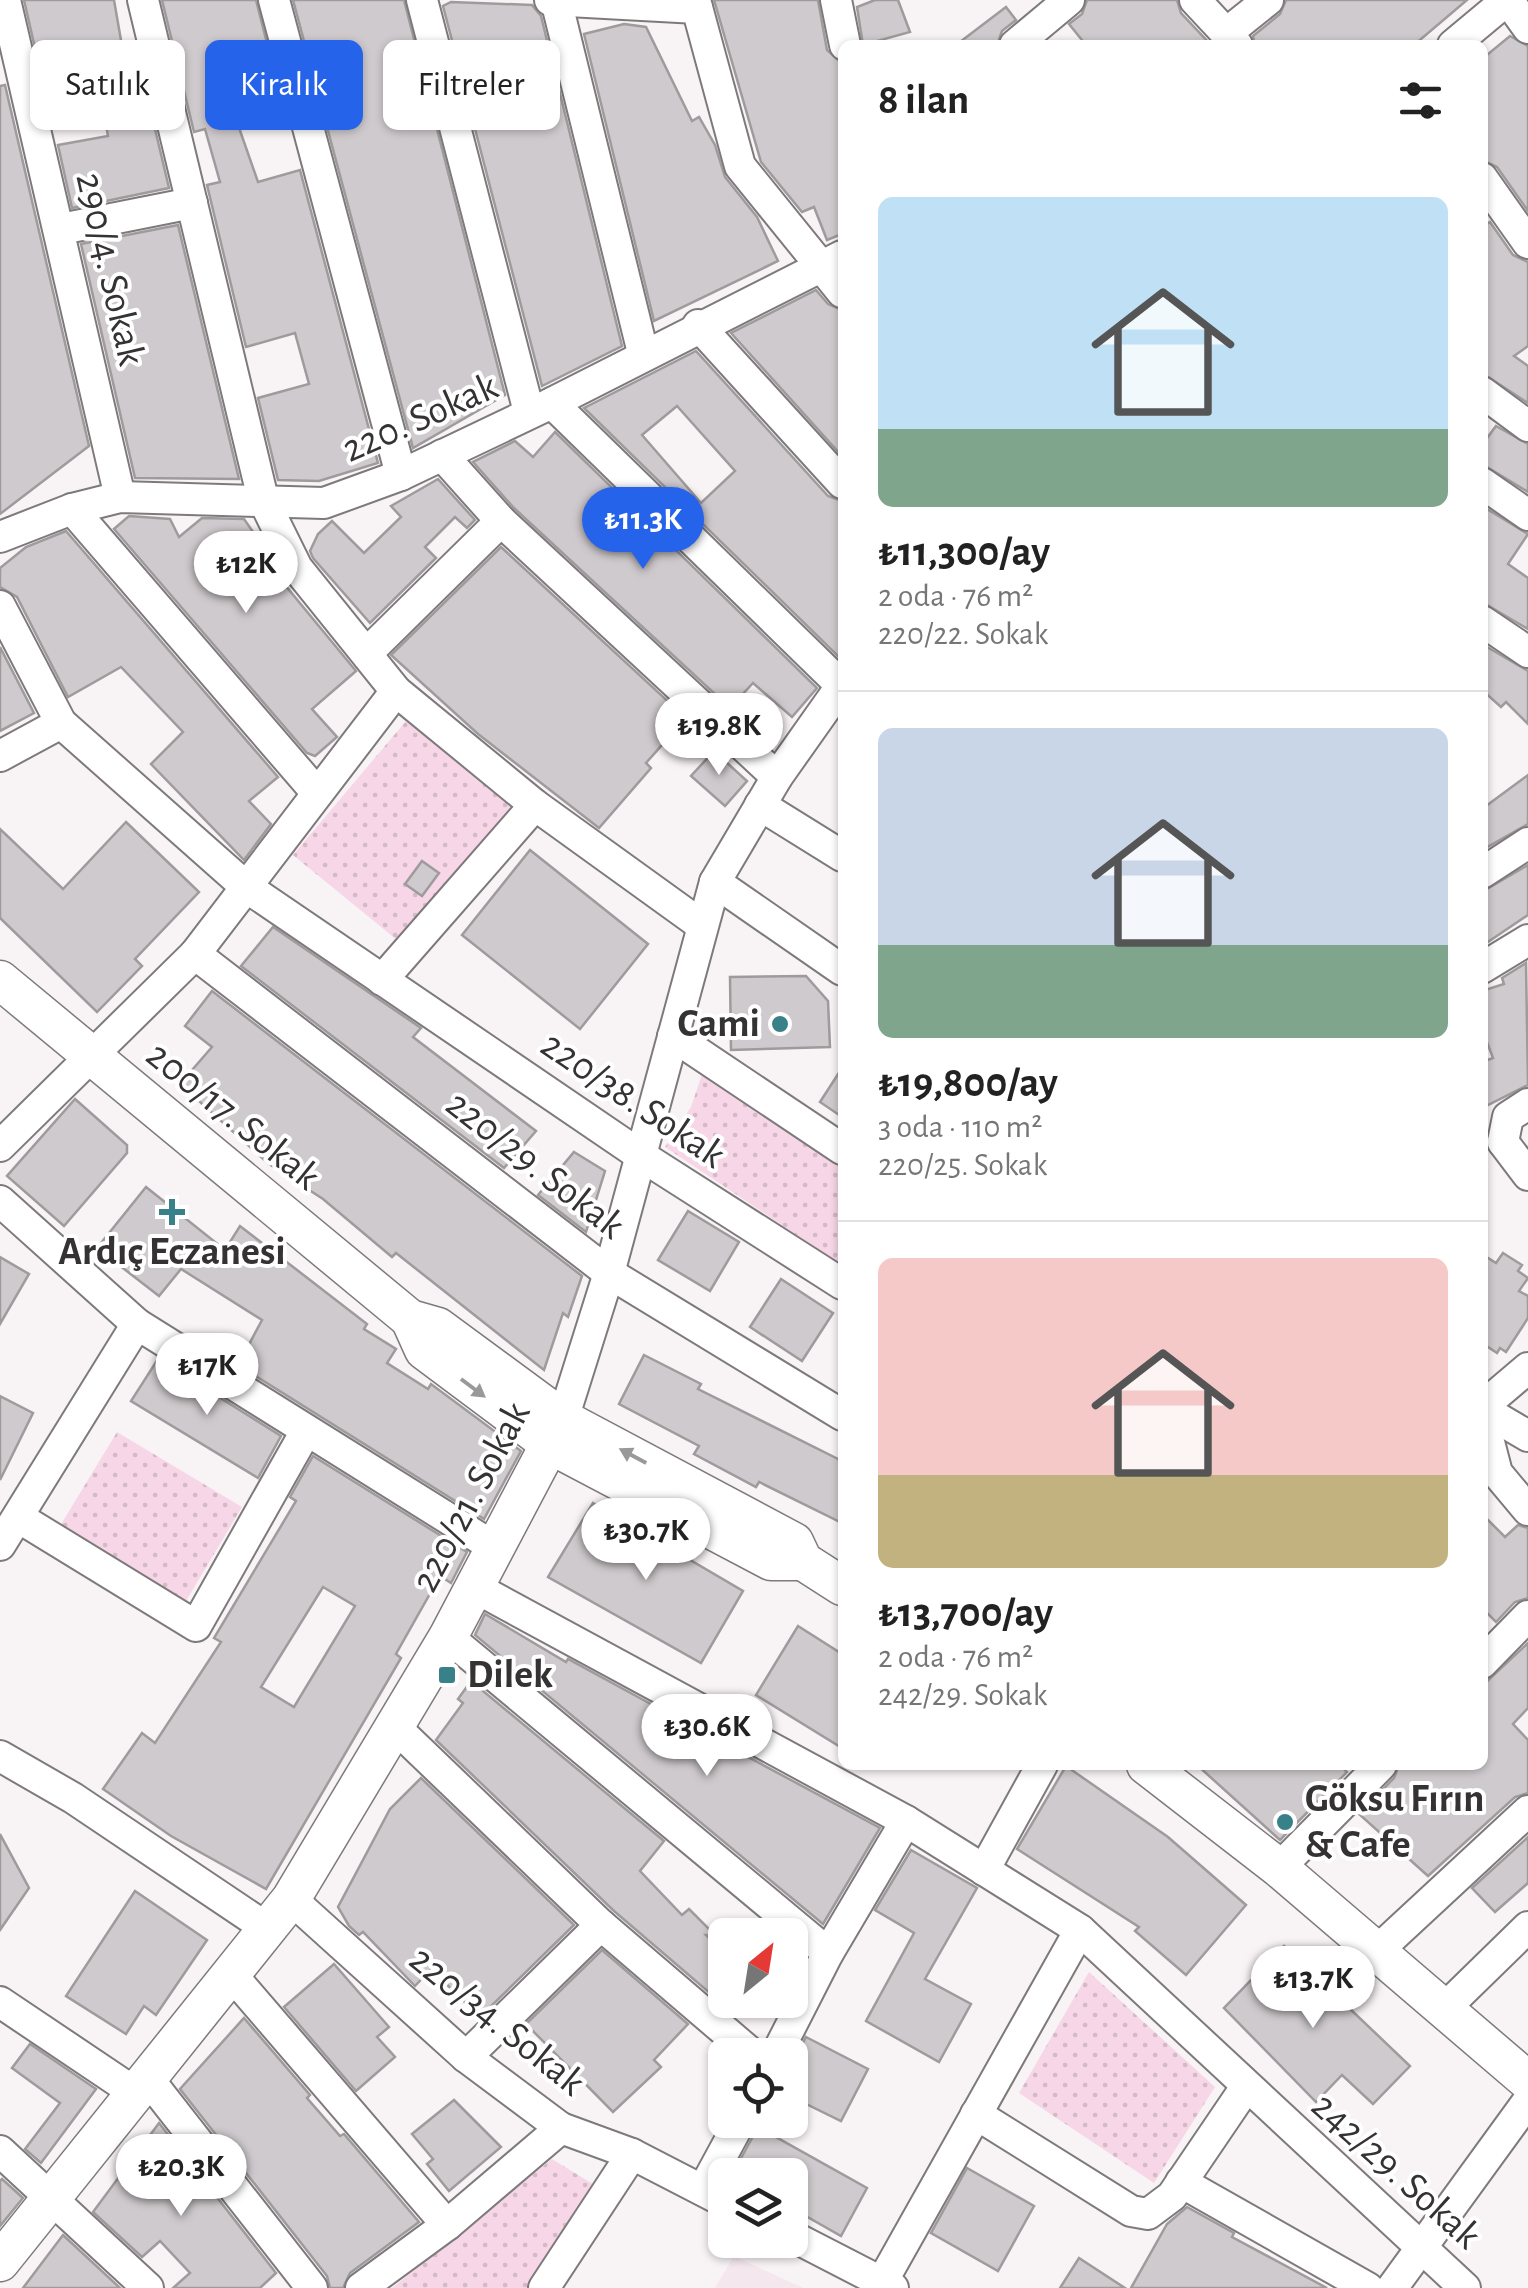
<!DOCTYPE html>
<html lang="tr">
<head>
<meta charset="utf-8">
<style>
  body { margin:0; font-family:"Alegreya Sans",sans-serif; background:#f2f2f2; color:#222; height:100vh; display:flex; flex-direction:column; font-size:38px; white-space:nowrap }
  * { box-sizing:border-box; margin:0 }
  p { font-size:32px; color:#767676 }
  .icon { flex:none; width:55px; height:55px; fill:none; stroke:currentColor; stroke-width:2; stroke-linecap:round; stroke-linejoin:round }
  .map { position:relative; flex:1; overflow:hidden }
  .details { position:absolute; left:838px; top:40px; width:650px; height:1730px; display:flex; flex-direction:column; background:#fff; border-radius:15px; box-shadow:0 2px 8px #0004 }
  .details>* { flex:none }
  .top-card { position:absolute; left:30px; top:40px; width:658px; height:90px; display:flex; gap:20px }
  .needle { width:65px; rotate:30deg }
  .tools { position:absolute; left:708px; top:1918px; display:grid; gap:20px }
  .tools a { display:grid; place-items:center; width:100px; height:100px; border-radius:15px; background:#fff; box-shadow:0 2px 8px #0004; font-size:50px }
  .price { position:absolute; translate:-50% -85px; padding:0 22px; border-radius:35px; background:#fff; color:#222; font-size:32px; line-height:65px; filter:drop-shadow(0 2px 5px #0008) }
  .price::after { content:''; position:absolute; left:50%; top:60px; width:30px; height:22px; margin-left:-15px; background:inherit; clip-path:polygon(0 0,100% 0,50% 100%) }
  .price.on { background:#2563eb; color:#fff }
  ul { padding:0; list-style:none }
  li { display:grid; align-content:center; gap:20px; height:530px; padding:0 40px }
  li+li { border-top:2px solid #e0e0e0 }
  li span { display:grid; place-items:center; height:310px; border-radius:15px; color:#555 }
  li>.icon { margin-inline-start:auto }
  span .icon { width:180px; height:180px; fill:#fffc; stroke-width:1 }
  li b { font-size:42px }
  h2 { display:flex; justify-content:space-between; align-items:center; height:120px; padding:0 40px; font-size:42px }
  .chip { padding:0 35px; border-radius:15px; background:#fff; box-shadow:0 2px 8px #0004; font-size:35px; line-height:90px }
  .chip.on { background:#2563eb; color:#fff }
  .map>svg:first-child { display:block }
  .built { fill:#f5e7ee }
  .park { fill:url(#park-dots) }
  .building { fill:#cfcacd; stroke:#9f9a9c; stroke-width:2.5; fill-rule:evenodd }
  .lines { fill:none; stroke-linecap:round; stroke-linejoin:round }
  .minor-casing { stroke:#7e7a7c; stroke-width:34 }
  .tertiary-casing { stroke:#7e7a7c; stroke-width:41 }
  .minor { stroke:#fff; stroke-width:30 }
  .tertiary { stroke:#fff; stroke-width:38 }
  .oneway { fill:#9a9899 }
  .poi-dot { fill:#398189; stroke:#fff; stroke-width:4 }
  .labels { text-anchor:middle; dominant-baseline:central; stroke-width:8; stroke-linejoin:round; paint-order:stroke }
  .street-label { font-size:40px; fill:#343233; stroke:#fff }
  .poi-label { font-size:40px; font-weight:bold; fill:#343233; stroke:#fff; text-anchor:start }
</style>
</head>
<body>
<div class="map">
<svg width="1528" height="2288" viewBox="0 0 1528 2288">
  <defs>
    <pattern id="park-dots" width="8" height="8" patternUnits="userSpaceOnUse" patternTransform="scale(2.5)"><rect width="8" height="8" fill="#f7d7e7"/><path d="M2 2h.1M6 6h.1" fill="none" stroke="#d4b9c7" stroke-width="1.8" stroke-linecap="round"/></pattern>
  </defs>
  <rect width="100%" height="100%" fill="#f8f3f5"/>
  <polygon class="built" points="734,2256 803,2288 715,2288"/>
  <g class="park">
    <polygon points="406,721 518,805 397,940 293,855"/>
    <polygon points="703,1071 842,1163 842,1265 665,1147 691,1107"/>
    <polygon points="117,1432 242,1507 183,1606 57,1531"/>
    <polygon points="1089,1972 1215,2087 1154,2183 1019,2093"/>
    <polygon points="552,2159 601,2189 532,2288 392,2288"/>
  </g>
  <g class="building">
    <polygon points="24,0 114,0 126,69 140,66 169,188 72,208 58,145 108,136 96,69 91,70 90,62 40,70"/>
    <polygon points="162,0 256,0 284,110 237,122 258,182 300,170 378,463 319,481 278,480 258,398 309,384 295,333 246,347 207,185 220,182 205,129 194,132"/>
    <polygon points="293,0 404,0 505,395 413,448"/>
    <polygon points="714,0 818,0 827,50 842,63 842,234 827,240 814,207 802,212 761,162"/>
    <polygon points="875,0 898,0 910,32 863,45 857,7"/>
    <polygon points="1087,0 1177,0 1181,13 1211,45 1086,45 1069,24 1082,14"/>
    <polygon points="1286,0 1467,0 1414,45 1255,45 1253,36 1280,14"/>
    <polygon points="451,2 532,5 541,16 622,346 542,386 443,6"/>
    <polygon points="1006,7 1016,20 1002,31 997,45 956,45"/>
    <polygon points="624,24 646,27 692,121 699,117 715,145 725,177 757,217 778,261 654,321 584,34"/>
    <polygon points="1510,36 1528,46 1528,211 1497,167 1482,160 1482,59"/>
    <polygon points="5,85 89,446 0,514 0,86"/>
    <polygon points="1490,222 1513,255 1528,262 1528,346 1514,356 1528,366 1528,403 1482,373 1482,227"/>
    <polygon points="178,225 239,479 135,478 81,244"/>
    <polygon points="816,290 828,304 842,310 842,456 731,333"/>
    <path d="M696 351 828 496 842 501V660L584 408ZM677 406 735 471 701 503 642 435Z"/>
    <polygon points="1496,426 1528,444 1528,492 1482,464 1482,445"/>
    <polygon points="555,432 817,688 792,717 753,683 730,708 514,508 473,462 515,441 533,457"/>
    <polygon points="438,479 475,520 467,528 455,517 425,547 436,558 370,623 313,558 310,551 318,534 332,521 364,553 401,517 391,506"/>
    <polygon points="1482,506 1528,534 1508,564 1528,578 1528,629 1482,602"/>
    <polygon points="129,516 170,519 179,537 202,518 244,519 258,539 252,545 356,671 312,709 337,737 315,756 307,753 114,529"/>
    <polygon points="66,531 278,777 249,801 271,824 244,860 151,764 183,732 121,667 68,697 17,597 0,587 0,568 26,547"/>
    <polygon points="501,547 686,718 646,763 651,768 599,828 478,734 391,655"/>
    <polygon points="1482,644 1528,671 1528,724 1506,702 1501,707 1482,690"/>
    <polygon points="0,647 34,713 0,731"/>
    <polygon points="714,751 747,781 725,806 691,776"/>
    <polygon points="1528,775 1528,824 1482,850 1482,809"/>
    <polygon points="126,822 199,892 135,959 142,966 97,1012 0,918 0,829 63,889"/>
    <polygon points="530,850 648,944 580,1029 462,935"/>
    <polygon points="422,861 439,873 422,896 405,884"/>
    <polygon points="1528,865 1528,915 1482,946 1482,892"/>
    <polygon points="273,927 421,1028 413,1037 536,1131 504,1168 241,966"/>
    <polygon points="1526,963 1528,1085 1482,1108 1482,1062 1493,1058 1482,1029 1482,991 1504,984 1502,978"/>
    <polygon points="806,976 828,1001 830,1047 731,1050 730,977"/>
    <polygon points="212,991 582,1276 568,1317 563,1313 544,1370 396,1253 392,1257 323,1199 269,1164 180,1084 212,1047 185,1026"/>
    <polygon points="842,1068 842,1117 820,1102"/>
    <polygon points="75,1099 127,1145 127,1153 64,1226 7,1176"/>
    <polygon points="574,1152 605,1171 586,1232 538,1195"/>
    <polygon points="146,1187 225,1250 240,1226 367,1324 364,1329 396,1349 387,1363 428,1389 431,1384 521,1451 484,1519 238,1365 262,1320 181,1269 159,1296 97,1248"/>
    <polygon points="688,1211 739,1242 710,1291 658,1260"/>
    <polygon points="1503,1253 1522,1265 1518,1271 1528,1278 1519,1291 1528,1296 1528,1318 1506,1352 1500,1348 1497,1353 1482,1343 1482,1254 1496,1263"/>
    <polygon points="0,1257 29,1274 0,1324"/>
    <polygon points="781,1279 833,1313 802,1361 750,1327"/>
    <polygon points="644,1355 701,1384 698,1389 842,1461 842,1523 759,1482 756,1487 694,1454 699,1446 619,1404"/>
    <polygon points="158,1359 281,1436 258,1478 131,1401"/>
    <polygon points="0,1396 33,1413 0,1480"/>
    <path d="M313 1456 467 1552 451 1583 440 1576 396 1654 401 1658 266 1889 171 1836 103 1789 142 1733 155 1743 221 1642 214 1638 296 1501 290 1497ZM323 1587 355 1606 294 1707 261 1687Z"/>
    <polygon points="593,1503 743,1591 701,1663 548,1577"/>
    <polygon points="1482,1514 1505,1537 1518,1525 1528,1528 1528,1598 1515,1602 1496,1622 1482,1608"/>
    <polygon points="485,1614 566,1662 568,1659 693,1727 709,1740 711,1737 880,1828 823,1924 475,1635"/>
    <polygon points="798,1626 842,1654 842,1748 756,1695"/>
    <polygon points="1528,1643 1528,1708 1513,1724 1528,1740 1528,1793 1515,1797 1428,1876 1359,1814 1394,1778 1399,1765 1482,1765 1482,1686"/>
    <polygon points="471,1681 664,1841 640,1871 682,1915 689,1909 715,1935 706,1935 725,1955 725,1994 718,2000 614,1911 436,1740 463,1703 458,1699"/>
    <polygon points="1197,1765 1340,1765 1347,1772 1280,1840"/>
    <polygon points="1066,1766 1168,1837 1246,1905 1186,1975 1135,1931 1139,1927 1017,1849"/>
    <polygon points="421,1778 574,1925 480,2017 431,1969 415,1986 363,1932 359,1935 349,1926 338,1907 390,1809"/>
    <polygon points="0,1834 29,1888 0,1930"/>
    <polygon points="1528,1837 1528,1883 1495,1912 1472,1888"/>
    <polygon points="911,1850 977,1888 925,1979 971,2004 939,2062 866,2021 914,1933 875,1910"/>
    <polygon points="135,1891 207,1940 156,2015 144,2006 126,2034 66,1996"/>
    <polygon points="1284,1946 1410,2066 1373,2104 1342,2075 1316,2102 1224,2008"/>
    <polygon points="602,1950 688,2024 654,2060 661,2067 613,2112 526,2024"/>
    <polygon points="334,1964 389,2027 377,2037 395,2057 356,2091 284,2007"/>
    <polygon points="244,2018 310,2095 307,2098 340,2136 344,2134 419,2222 350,2273 343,2288 330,2288 327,2276 180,2089"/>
    <polygon points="806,2037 868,2069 841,2121 790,2096 790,2067"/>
    <polygon points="30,2044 96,2089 41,2163 25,2149 60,2103 12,2068"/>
    <polygon points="454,2100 501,2147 449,2191 427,2164 433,2159 412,2134"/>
    <polygon points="159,2123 276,2273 260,2288 173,2288 190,2273 160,2241 142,2257 93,2212"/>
    <polygon points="758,2127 867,2188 841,2236 790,2207 790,2175 732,2175"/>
    <polygon points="967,2168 1034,2206 998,2271 931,2233"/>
    <polygon points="2,2179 23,2198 0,2226 0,2181"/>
    <polygon points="1187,2207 1234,2233 1232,2237 1327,2288 1131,2288 1167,2224"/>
    <polygon points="63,2235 120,2288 23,2288"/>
    <polygon points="1079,2258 1125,2288 1060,2288"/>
  </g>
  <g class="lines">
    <g class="minor-casing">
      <g id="minor">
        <polyline points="5,0 120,497"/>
        <polyline points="143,0 263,499 297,568 396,691 535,805 700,924"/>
        <polyline points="274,0 401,475"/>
        <polyline points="422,0 529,412"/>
        <polyline points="550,0 697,8"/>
        <polyline points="556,0 643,353"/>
        <polyline points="695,0 740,166 842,292"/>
        <polyline points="836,0 845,45"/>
        <polyline points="1195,0 1237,45"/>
        <polyline points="1508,0 1528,28"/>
        <polyline points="1228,32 1268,0"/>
        <polyline points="1015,45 1069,0"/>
        <polyline points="1453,45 1507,0"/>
        <polyline points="1482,178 1528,243"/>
        <polyline points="61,229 192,203"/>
        <polyline points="698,325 842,483"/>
        <polyline points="1482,392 1528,426"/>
        <polyline points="552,403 842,686"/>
        <polyline points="442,455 501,521 777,777"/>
        <polyline points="1482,483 1528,515"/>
        <polyline points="72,509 317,793"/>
        <polyline points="0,537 72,509 120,497 324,503 401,475 552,403 842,256"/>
        <polyline points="0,606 61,723 245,886 640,1155 842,1284"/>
        <polyline points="1482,621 1528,652"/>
        <polyline points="367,653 501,521"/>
        <polyline points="0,756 61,723"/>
        <polyline points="760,805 842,856"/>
        <polyline points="1482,873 1528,843"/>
        <polyline points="715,882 842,970"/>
        <polyline points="195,954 609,1273 842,1415"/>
        <polyline points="1482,968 1528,940"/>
        <polyline points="382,980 535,805"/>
        <polyline points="673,1036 842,1149"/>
        <polyline points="1503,1142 1508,1117 1528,1104"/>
        <polyline points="1503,1142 1528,1175"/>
        <polyline points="0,1146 195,954 396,691"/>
        <polyline points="0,1201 137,1324 497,1549"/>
        <polyline points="1482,1407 1528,1368"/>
        <polyline points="1482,1409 1528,1436"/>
        <polyline points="1482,1415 1497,1473 1528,1510"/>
        <polyline points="563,1419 609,1273 715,882 777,777 842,685"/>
        <polyline points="18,1517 196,1626 306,1431"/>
        <polyline points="0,1545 137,1324"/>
        <polyline points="476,1588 906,1821 1080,1930 1465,2288"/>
        <polyline points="448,1637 828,1953"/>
        <polyline points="1482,1663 1528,1616"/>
        <polyline points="396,1728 601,1925 753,2055"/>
        <polyline points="0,1756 73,1798 268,1929"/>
        <polyline points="1279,1868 1381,1765"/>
        <polyline points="984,1870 1042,1765"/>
        <polyline points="291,1899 466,2057 561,2128 632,2154 725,2202"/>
        <polyline points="1377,1951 1528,1811"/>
        <polyline points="231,1974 447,2225"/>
        <polyline points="0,2002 134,2092"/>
        <polyline points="1444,2009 1528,1927"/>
        <polyline points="776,2055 828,1953 906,1821"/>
        <polyline points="466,2057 601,1925"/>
        <polyline points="146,2076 312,2288"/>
        <polyline points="976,2114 1131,2211 1148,2214 1172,2196 1246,2087"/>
        <polyline points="0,2151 148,2288"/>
        <polyline points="1181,2182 1368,2288"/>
        <polyline points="703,2190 741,2120"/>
        <polyline points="790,2235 893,2288"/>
        <polyline points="882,2282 1080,1930"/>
        <polyline points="361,2288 447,2225 561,2128"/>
        <polyline points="544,2288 632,2154"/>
        <polyline points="1392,2288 1528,2101"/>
      </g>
    </g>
    <g class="tertiary-casing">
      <g id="tertiary">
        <polyline points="0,980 410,1319 438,1327 563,1419 794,1542 803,1561 842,1586"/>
        <polyline points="410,1319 424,1350 551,1445 771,1561 803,1561"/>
        <polyline points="1146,1765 1279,1868 1528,2081"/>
        <polyline points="0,2262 291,1899 448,1637 563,1419"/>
      </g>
    </g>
    <use href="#minor" class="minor"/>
    <use href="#tertiary" class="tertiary"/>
  </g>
  <defs><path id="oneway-solid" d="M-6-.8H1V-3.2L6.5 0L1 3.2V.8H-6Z" transform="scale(2.5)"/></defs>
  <g class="oneway">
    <use href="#oneway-solid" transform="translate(473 1388) rotate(37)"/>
    <use href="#oneway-solid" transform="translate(633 1456) rotate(-152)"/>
  </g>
  <g class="poi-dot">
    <circle cx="780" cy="1024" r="10"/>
    <path d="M167 1197h10v10h10v10h-10v10h-10v-10h-10v-10h10z"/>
    <rect x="437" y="1665" width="20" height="20" rx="5"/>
    <circle cx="1285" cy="1822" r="10"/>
  </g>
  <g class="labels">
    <g class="street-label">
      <text transform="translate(110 269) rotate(77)">290/4. Sokak</text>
      <text transform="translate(420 418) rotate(-24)">220. Sokak</text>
      <text transform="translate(633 1100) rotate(34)">220/38. Sokak</text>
      <text transform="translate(233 1116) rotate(39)">200/17. Sokak</text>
      <text transform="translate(535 1165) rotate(38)">220/29. Sokak</text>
      <text transform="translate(471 1497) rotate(-62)">220/21. Sokak</text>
      <text transform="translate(497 2021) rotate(39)">220/34. Sokak</text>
      <text transform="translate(1396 2171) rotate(42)">242/29. Sokak</text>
    </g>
    <g class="poi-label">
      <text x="760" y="1024" text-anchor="end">Cami</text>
      <text x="172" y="1252" text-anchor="middle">Ardıç Eczanesi</text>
      <text x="467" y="1675">Dilek</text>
      <text x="1305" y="1799">Göksu Fırın<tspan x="1305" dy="46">&amp; Cafe</tspan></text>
    </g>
  </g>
</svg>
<div class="tools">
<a><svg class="needle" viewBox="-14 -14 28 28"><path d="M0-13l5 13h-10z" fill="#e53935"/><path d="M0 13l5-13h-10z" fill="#767676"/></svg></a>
<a><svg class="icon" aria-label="locate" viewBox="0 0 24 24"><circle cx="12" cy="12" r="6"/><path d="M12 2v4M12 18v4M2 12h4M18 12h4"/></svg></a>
<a><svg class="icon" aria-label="layers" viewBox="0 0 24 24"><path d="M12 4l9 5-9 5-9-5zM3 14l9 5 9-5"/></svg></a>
</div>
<b class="price on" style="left:643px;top:572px">₺11.3K</b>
<b class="price" style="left:246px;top:616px">₺12K</b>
<b class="price" style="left:719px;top:778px">₺19.8K</b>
<b class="price" style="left:207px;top:1418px">₺17K</b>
<b class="price" style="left:646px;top:1583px">₺30.7K</b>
<b class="price" style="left:707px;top:1779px">₺30.6K</b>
<b class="price" style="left:1313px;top:2031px">₺13.7K</b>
<b class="price" style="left:181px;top:2219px">₺20.3K</b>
<div class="top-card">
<a class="chip">Satılık</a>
<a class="chip on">Kiralık</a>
<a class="chip">Filtreler</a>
</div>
<section class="details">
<h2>8 ilan<svg class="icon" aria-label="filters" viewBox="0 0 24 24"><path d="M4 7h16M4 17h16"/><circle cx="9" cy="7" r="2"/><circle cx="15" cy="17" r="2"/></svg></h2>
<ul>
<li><span style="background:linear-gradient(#bfe0f5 75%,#7fa58c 0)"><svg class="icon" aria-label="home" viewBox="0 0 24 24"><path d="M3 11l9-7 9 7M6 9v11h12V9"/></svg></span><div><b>₺11,300/ay</b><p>2 oda · 76 m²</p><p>220/22. Sokak</p></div></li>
<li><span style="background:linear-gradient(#c9d6e8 70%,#7fa58c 0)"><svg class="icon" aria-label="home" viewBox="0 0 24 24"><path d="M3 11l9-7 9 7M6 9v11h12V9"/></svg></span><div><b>₺19,800/ay</b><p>3 oda · 110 m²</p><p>220/25. Sokak</p></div></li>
<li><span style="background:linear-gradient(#f6c9c9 70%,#c2b280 0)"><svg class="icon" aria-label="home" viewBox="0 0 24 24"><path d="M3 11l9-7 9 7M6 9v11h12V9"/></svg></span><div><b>₺13,700/ay</b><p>2 oda · 76 m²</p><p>242/29. Sokak</p></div></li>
</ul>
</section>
</div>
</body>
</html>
